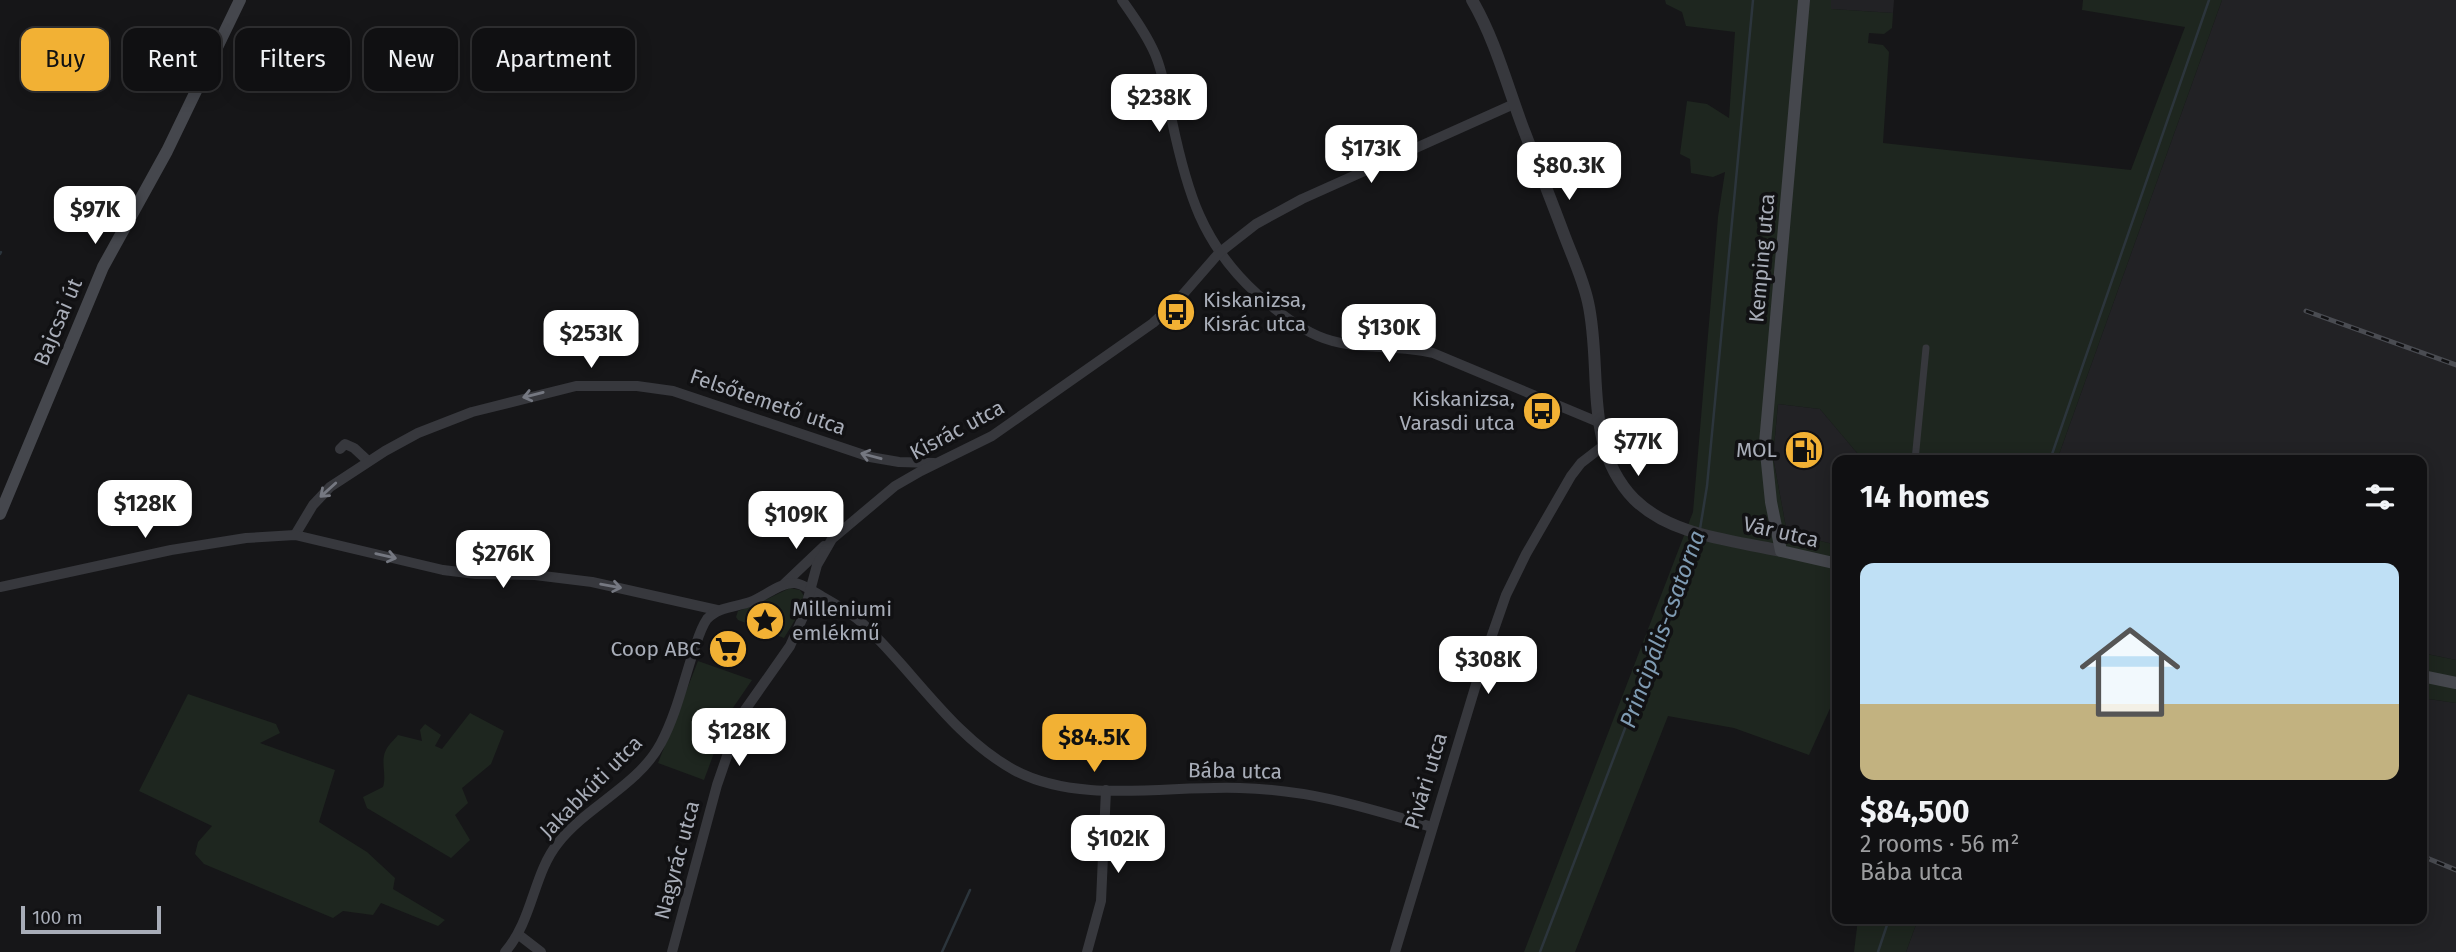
<!DOCTYPE html>
<html lang="en">
<head>
<meta charset="utf-8">
<style>
  body { margin:0; font-family:"Fira Sans",sans-serif; background:#19191b; color:#f1f3f6; height:100vh; display:flex; flex-direction:column; font-size:26px; white-space:nowrap }
  * { box-sizing:border-box; margin:0 }
  p { font-size:23px; color:#9c9d9f }
  .icon { flex:none; width:38px; height:38px; fill:none; stroke:currentColor; stroke-width:2; stroke-linecap:round; stroke-linejoin:round }
  .map { position:relative; flex:1; overflow:hidden }
  .panel { position:absolute; left:1832px; top:455px; width:595px; height:469px; display:flex; flex-direction:column; background:#101012; border-radius:14px; box-shadow:0 4px 18px #0003,0 0 0 2px #303032 }
  .panel>* { flex:none }
  .hud { position:absolute; left:21px; top:28px; width:665px; height:63px; display:flex; gap:14px }
  .scale { position:absolute; left:21px; bottom:18px; width:140px; box-sizing:border-box; padding-left:7px; border:4px solid #a8adb8; border-top:0; font-size:19px; line-height:24px; white-space:nowrap; color:#a8adb8; -webkit-text-stroke:5px #111113; paint-order:stroke }
  .price { position:absolute; translate:-50% -60px; padding:0 16px; border-radius:14px; background:#fff; color:#222; font-size:23px; line-height:46px; filter:drop-shadow(0 2px 4px #0008) }
  .price::after { content:''; position:absolute; left:50%; top:42px; width:21px; height:16px; margin-left:-10px; background:inherit; clip-path:polygon(0 0,100% 0,50% 100%) }
  .price.current { background:#f2b134; color:#111 }
  ul { padding:0; list-style:none }
  li { display:grid; align-content:center; gap:14px; height:371px; padding:0 28px }
  li span { display:grid; place-items:center; height:217px; border-radius:14px; color:#555 }
  li>.icon { margin-inline-start:auto }
  span .icon { width:126px; height:126px; fill:#fffc; stroke-width:1 }
  li b { font-size:30px }
  h2 { display:flex; justify-content:space-between; align-items:center; height:84px; padding:0 28px; font-size:30px }
  .chip { padding:0 24px; border-radius:14px; background:#101012; box-shadow:0 4px 18px #0003,0 0 0 2px #303032; font-size:24px; line-height:63px }
  .chip.current { background:#f2b134; color:#111 }
  .map>svg:first-child { display:block }
  .built { fill:#222225 }
  .green { fill:#1e261f }
  .lines { fill:none; stroke-linecap:round; stroke-linejoin:round }
  .stream { stroke:#2c353c; stroke-width:2.5 }
  .pedestrian { stroke:#37383d; stroke-width:7 }
  .minor { stroke:#37383d; stroke-width:10 }
  .tertiary { stroke:#37383d; stroke-width:12 }
  .secondary { stroke:#45474d; stroke-width:12 }
  .rail-casing { stroke:#4a4c52; stroke-width:5 }
  .rail { stroke:#111113; stroke-width:2.5; stroke-dasharray:8; stroke-linecap:butt }
  .oneway { stroke:#757881 }
  .labels { text-anchor:middle; dominant-baseline:central; stroke-width:7; stroke-linejoin:round; paint-order:stroke }
  .street-label { font-size:21px; fill:#a8adb8; stroke:#111113 }
  .poi-label { font-size:21px; fill:#a8adb8; stroke:#111113; text-anchor:end }
  .water-label { font-size:23px; font-style:italic; fill:#7f9bb3; stroke:#111113 }
</style>
</head>
<body>
<div class="map">
<svg width="2456" height="952" viewBox="0 0 2456 952">
  <rect width="100%" height="100%" fill="#161618"/>
  <g class="built">
    <polygon points="1831,0 1894,0 1893,13 1831,9"/>
    <polygon points="2222,0 2456,0 2456,660 2422,653 2422,460 2057,460"/>
    <polygon points="1778,404 1820,409 1863,460 1838,460 1837,545 1787,533 1773,457"/>
    <polygon points="2422,698 2456,703 2456,952 1906,952 1918,919 2422,919"/>
  </g>
  <g class="green">
    <polygon points="1665,0 1831,0 1831,9 1893,13 1892,28 1884,34 1869,33 1868,43 1883,45 1889,52 1883,143 2131,170 2185,27 2082,10 2083,0 2222,0 2057,460 1863,460 1820,409 1778,404 1773,457 1787,533 1837,545 1837,693 1809,755 1734,728 1668,716 1575,952 1524,952 1693,512 1718,217 1725,172 1713,177 1691,173 1690,159 1680,154 1687,101 1707,104 1729,118 1735,32 1686,26 1682,12 1666,4"/>
    <polygon points="790,588 800,590 804,596 795,620 784,638 738,620 736,617 738,611 755,605"/>
    <polygon points="2422,653 2456,660 2456,703 2422,698"/>
    <polygon points="698,661 752,680 728,715 704,780 658,763"/>
    <polygon points="188,694 276,724 280,733 260,743 335,770 319,822 367,852 395,878 393,889 445,920 438,926 381,903 373,915 343,911 333,918 204,864 195,854 198,842 212,826 139,791"/>
    <path d="M470 713 504 731 491 764 462 788 468 803 455 815 470 840 451 858 367 808 363 797 383 787C387 775 380 761 386 750 388 745 394 740 398 735L422 741 420 730 425 724 441 735 435 746 442 749Z"/>
    <polygon points="1858,919 1918,919 1906,952 1854,952"/>
  </g>
  <g class="lines">
    <g class="stream">
      <polyline points="0,254 1,252"/>
      <polyline points="2050,460 2209,0"/>
      <polyline points="1700,529 1707,486 1753,0"/>
      <polyline points="942,952 970,890"/>
      <polyline points="1540,952 1697,539"/>
      <polyline points="1878,952 1889,919"/>
    </g>
    <polyline class="pedestrian" points="1915,460 1926,348"/>
    <g class="minor">
      <path d="M1122 0C1134 17 1147 35 1155 54 1164 75 1167 99 1172 121 1187 192 1202 244 1257 294 1276 310 1295 326 1318 336 1355 352 1395 343 1433 353L1598 422"/>
      <polyline points="340,449 345,444 354,448 368,461"/>
      <polyline points="295,535 313,505 330,487 385,451 418,433 472,412 576,386 637,386 673,391 870,457 899,462 934,463"/>
      <polyline points="784,584 824,546"/>
      <polyline points="0,587 171,550 246,538 295,535 443,570 476,574 535,575 592,582 717,610"/>
      <polyline points="519,935 541,952"/>
      <path d="M505 952C533 920 533 874 558 843 588 805 638 786 661 743 676 715 683 683 693 653 697 642 700 629 707 619 718 607 735 607 750 602 764 597 779 583 794 583 802 583 810 590 818 594 833 603 849 611 862 623 913 670 952 736 1014 770 1079 805 1169 785 1240 788 1311 790 1364 807 1432 827"/>
      <polyline points="672,952 717,785 736,730 745,710 790,646 803,617 817,565 832,539 895,486 921,471 992,436 1153,323 1178,300 1219,253 1256,224 1302,199 1514,104"/>
      <polyline points="1087,952 1101,901 1106,790"/>
      <polyline points="1395,952 1484,658 1506,595 1526,554 1571,476 1581,463 1603,446"/>
    </g>
    <path class="tertiary" d="M1472 0C1496 41 1508 89 1525 133 1538 167 1552 202 1565 237 1573 258 1583 279 1588 302 1603 368 1582 445 1634 499 1671 536 1732 540 1781 551"/>
    <g class="secondary">
      <polyline points="1804,0 1765,443 1771,502 1781,551 1838,564"/>
      <polyline points="0,514 103,267 167,151 240,0"/>
      <polyline points="2422,676 2456,683"/>
    </g>
    <g class="rail-casing">
      <g id="rail">
        <polyline points="2306,311 2456,365"/>
        <polyline points="2422,856 2456,870"/>
      </g>
    </g>
    <use href="#rail" class="rail"/>
  </g>
  <defs><path id="oneway-shaft" d="M-6 0H5M1.5-3L5.5 0L1.5 3" fill="none" stroke-width="1.6" stroke-linecap="round" stroke-linejoin="round" transform="scale(1.75)"/></defs>
  <g class="oneway">
    <use href="#oneway-shaft" transform="translate(533 395) rotate(166)"/>
    <use href="#oneway-shaft" transform="translate(871 456) rotate(-165)"/>
    <use href="#oneway-shaft" transform="translate(328 490) rotate(138)"/>
    <use href="#oneway-shaft" transform="translate(386 556) rotate(13)"/>
    <use href="#oneway-shaft" transform="translate(611 586) rotate(10)"/>
  </g>
  <defs>
    <g id="bus-disc" transform="scale(2.0125)"><circle r="9.5" fill="#f2b134" stroke="#111113"/><path d="M-5-6H5V4H4V6H2V4H-2V6H-4V4H-5ZM-3.5-4V0h7V-4ZM-3.5 1.2v1.5H-2V1.2ZM2 1.2v1.5H3.5V1.2Z" fill="#111"/></g>
    <g id="fuel-disc" transform="scale(2.0125)"><circle r="9.5" fill="#f2b134" stroke="#111113"/><path d="M-5.5-6h7V0h2V4h1.3V-2.5L3-4.5l.8-.8L6-3V5H2.5V1h-1V6h-7ZM-4.2-4.7v3.2H.2V-4.7Z" fill="#111"/></g>
    <g id="sight-disc" transform="scale(2.0125)"><circle r="9.5" fill="#f2b134" stroke="#111113"/><path d="M0-6L1.8-2.2L6-1.7L2.9 1.2L3.7 5.4L0 3.3L-3.7 5.4L-2.9 1.2L-6-1.7L-1.8-2.2Z" fill="#111"/></g>
    <g id="supermarket-disc" transform="scale(2.0125)"><circle r="9.5" fill="#f2b134" stroke="#111113"/><path d="M-6-5.5h2.5l.6 2H6L4.5 2H-2.5L-4.4-4H-6ZM-1.5 3.2a1.3 1.3 0 1 0 .1 0ZM3 3.2a1.3 1.3 0 1 0 .1 0Z" fill="#111"/></g>
  </defs>
  <g fill-rule="evenodd">
    <use href="#bus-disc" x="1176" y="312"/>
    <use href="#bus-disc" x="1542" y="411"/>
    <use href="#fuel-disc" x="1804" y="450"/>
    <use href="#sight-disc" x="765" y="621"/>
    <use href="#supermarket-disc" x="728" y="649"/>
  </g>
  <g class="labels">
    <g class="street-label">
      <text transform="translate(1762 258) rotate(-85)">Kemping utca</text>
      <text transform="translate(58 322) rotate(-67)">Bajcsai út</text>
      <text transform="translate(768 402) rotate(19)">Felsőtemető utca</text>
      <text transform="translate(957 430) rotate(-28)">Kisrác utca</text>
      <text transform="translate(1781 532) rotate(13)">Vár utca</text>
      <text transform="translate(1235 771) rotate(1)">Bába utca</text>
      <text transform="translate(1426 781) rotate(-73)">Pivári utca</text>
      <text transform="translate(591 787) rotate(-45)">Jakabkúti utca</text>
      <text transform="translate(677 860) rotate(-75)">Nagyrác utca</text>
    </g>
    <g class="poi-label">
      <text x="1203" y="300" text-anchor="start">Kiskanizsa,<tspan x="1203" dy="24">Kisrác utca</tspan></text>
      <text x="1515" y="399">Kiskanizsa,<tspan x="1515" dy="24">Varasdi utca</tspan></text>
      <text x="1777" y="450">MOL</text>
      <text x="792" y="609" text-anchor="start">Milleniumi<tspan x="792" dy="24">emlékmű</tspan></text>
      <text x="701" y="649">Coop ABC</text>
    </g>
    <g class="water-label">
      <text transform="translate(1662 629) rotate(-70)">Principális-csatorna</text>
    </g>
  </g>
</svg>
<div class="scale">100 m</div>
<b class="price" style="left:1159px;top:134px">$238K</b>
<b class="price" style="left:1371px;top:185px">$173K</b>
<b class="price" style="left:1569px;top:202px">$80.3K</b>
<b class="price" style="left:95px;top:246px">$97K</b>
<b class="price" style="left:1389px;top:364px">$130K</b>
<b class="price" style="left:591px;top:370px">$253K</b>
<b class="price" style="left:1638px;top:478px">$77K</b>
<b class="price" style="left:145px;top:540px">$128K</b>
<b class="price" style="left:796px;top:551px">$109K</b>
<b class="price" style="left:503px;top:590px">$276K</b>
<b class="price" style="left:1488px;top:696px">$308K</b>
<b class="price" style="left:739px;top:768px">$128K</b>
<b class="price current" style="left:1094px;top:774px">$84.5K</b>
<b class="price" style="left:1118px;top:875px">$102K</b>
<div class="hud">
<a class="chip current">Buy</a>
<a class="chip">Rent</a>
<a class="chip">Filters</a>
<a class="chip">New</a>
<a class="chip">Apartment</a>
</div>
<section class="panel">
<h2>14 homes<svg class="icon" aria-label="filters" viewBox="0 0 24 24"><path d="M4 7h16M4 17h16"/><circle cx="9" cy="7" r="2"/><circle cx="15" cy="17" r="2"/></svg></h2>
<ul>
<li><span style="background:linear-gradient(#bfe0f5 65%,#c2b280 0)"><svg class="icon" aria-label="home" viewBox="0 0 24 24"><path d="M3 11l9-7 9 7M6 9v11h12V9"/></svg></span><div><b>$84,500</b><p>2 rooms · 56 m²</p><p>Bába utca</p></div></li>
</ul>
</section>
</div>
</body>
</html>
